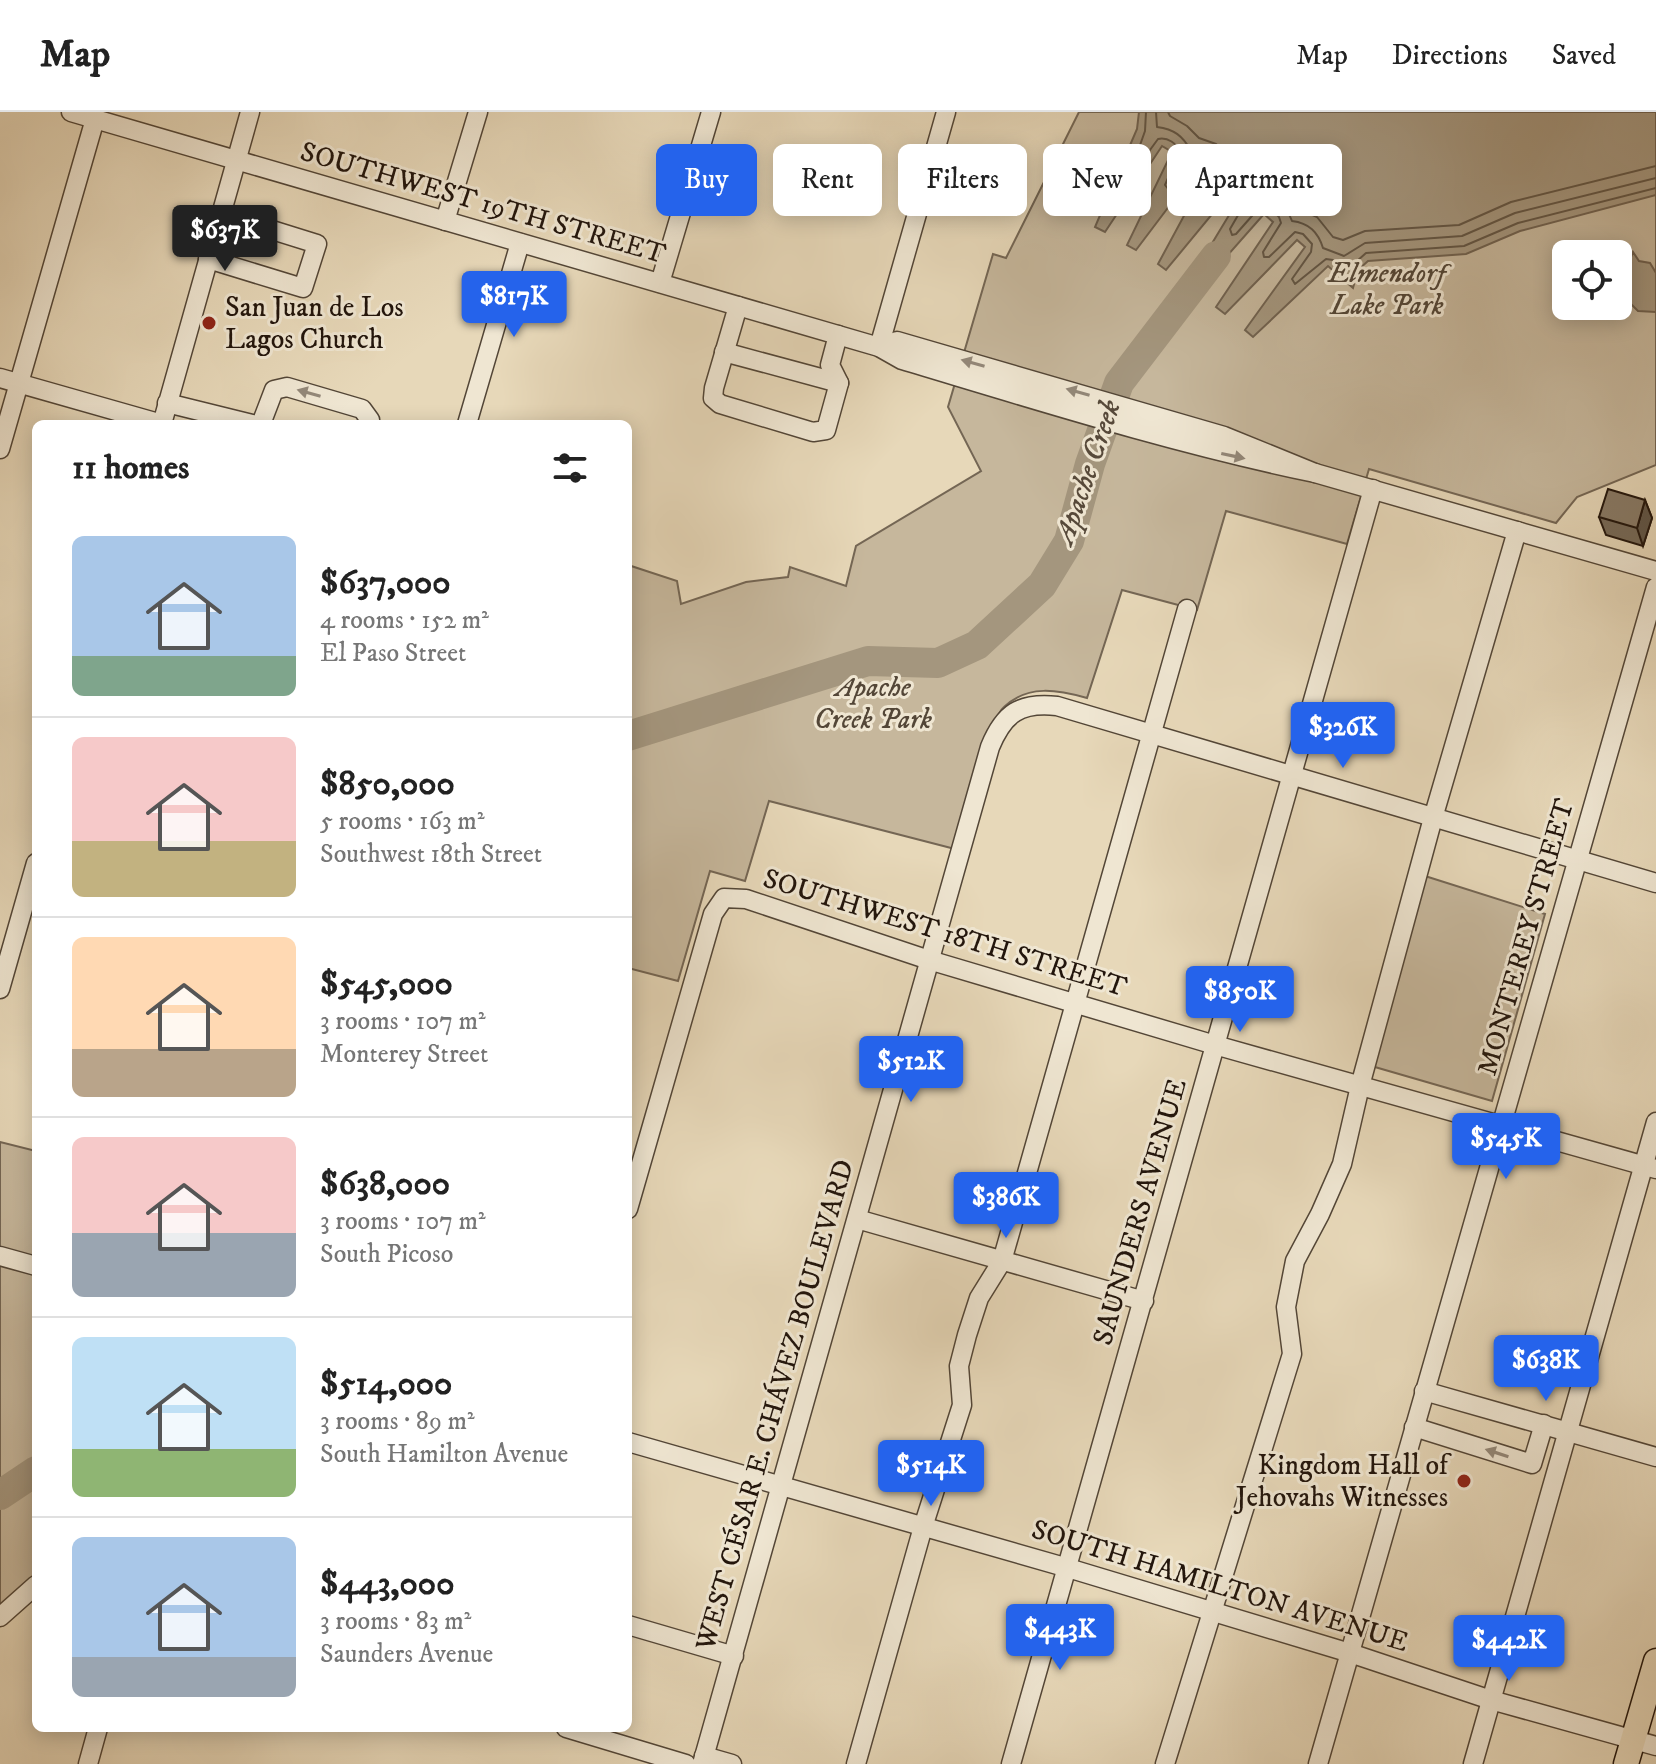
<!DOCTYPE html>
<html lang="en">
<head>
<meta charset="utf-8">
<style>
  body { margin:0; font-family:"IM FELL DW Pica",serif; background:#f6f6f6; color:#222; height:100vh; display:flex; flex-direction:column; font-size:30px; white-space:nowrap }
  * { box-sizing:border-box; margin:0 }
  p { font-size:26px; color:#767676 }
  .icon { flex:none; width:44px; height:44px; fill:none; stroke:currentColor; stroke-width:2; stroke-linecap:round; stroke-linejoin:round }
  .map { position:relative; flex:1; overflow:hidden }
  .drawer { position:absolute; left:32px; top:308px; width:600px; height:1312px; display:flex; flex-direction:column; background:#fff; border-radius:12px; box-shadow:0 4px 20px #0003 }
  .drawer>* { flex:none }
  .banner { position:absolute; left:656px; top:32px; width:760px; height:72px; display:flex; gap:16px }
  .fabs { position:absolute; left:1552px; top:128px; display:grid; gap:16px }
  .fabs a { display:grid; place-items:center; width:80px; height:80px; border-radius:12px; background:#fff; box-shadow:0 4px 20px #0003; font-size:40px }
  .price { position:absolute; translate:-50% -68px; padding:0 18px; border-radius:8px; background:#2563eb; color:#fff; font-size:26px; line-height:52px; filter:drop-shadow(0 2px 4px #0008) }
  .price::after { content:''; position:absolute; left:50%; top:48px; width:24px; height:18px; margin-left:-12px; background:inherit; clip-path:polygon(0 0,100% 0,50% 100%) }
  .price.active { background:#222; color:#fff }
  ul { padding:0; list-style:none }
  li { display:flex; align-items:center; gap:24px; height:200px; padding:0 40px }
  li+li { border-top:2px solid #e0e0e0 }
  li span { display:grid; place-items:center; flex:none; width:224px; height:160px; border-radius:12px; color:#555 }
  li>.icon { margin-inline-start:auto }
  span .icon { width:96px; height:96px; fill:#fffc; stroke-width:1 }
  li b { font-size:34px }
  h2 { display:flex; justify-content:space-between; align-items:center; height:96px; padding:0 40px; font-size:34px }
  .tag { padding:0 28px; border-radius:12px; background:#fff; box-shadow:0 4px 20px #0003; font-size:28px; line-height:72px }
  .tag.active { background:#2563eb; color:#fff }
  header { display:flex; align-items:center; gap:48px; box-sizing:border-box; height:112px; padding:0 40px; background:#fff; border-bottom:2px solid #e0e0e0 }
  header strong { font-size:38px }
  nav { display:flex; gap:44px; margin-inline-start:auto; font-size:28px }
  .map>svg:first-child { display:block }
  .green { fill:#c6b79c; stroke:#746654; stroke-width:2; fill-rule:evenodd }
  .water { fill:#a4967e; stroke:#706250; stroke-width:2 }
  .lines { fill:none; stroke-linecap:round; stroke-linejoin:round }
  .shore { stroke:#635645; stroke-width:2 }
  .river { stroke:#a4967e; stroke-width:30 }
  .minor-casing { stroke:#534637; stroke-width:21 }
  .major-casing { stroke:#22150c; stroke-width:27 }
  .minor { stroke:#efe6d2; stroke-width:18 }
  .major { stroke:#e7d8b9; stroke-width:24 }
  .wall { fill:#756958; stroke:#22150c; stroke-width:2 }
  .shaded-wall { fill:#5f5547; stroke:#22150c; stroke-width:2 }
  .building { fill:#887a66; stroke:#22150c; stroke-width:2 }
  .oneway { fill:#938879 }
  .poi-dot { fill:#8f2418; stroke:#efe6d2; stroke-width:3 }
  .labels { text-anchor:middle; dominant-baseline:central; stroke-width:6; stroke-linejoin:round; paint-order:stroke }
  .street-label { font-size:28px; fill:#22150c; stroke:#efe6d2 }
  .park-label { font-size:28px; font-style:italic; fill:#534637; stroke:#efe6d2 }
  .poi-label { font-size:28px; fill:#22150c; stroke:#efe6d2; text-anchor:start }
  .water-label { font-size:30px; font-style:italic; fill:#56493a; stroke:#efe6d2 }
</style>
</head>
<body>
<header>
<strong>Map</strong>
<nav><a>Map</a><a>Directions</a><a>Saved</a></nav>
</header>
<div class="map">
<svg width="1656" height="1652" viewBox="0 0 1656 1652">
  <rect width="100%" height="100%" fill="#e7d8b9"/>
  <filter id="stains"><feTurbulence type="fractalNoise" baseFrequency=".0025" numOctaves="4"/><feColorMatrix values="0 0 0 0 .2 0 0 0 0 .09 0 0 0 0 .02 0 0 0 .5 -.17"/></filter>
  <radialGradient id="worn" r=".72"><stop offset=".6" stop-color="#630" stop-opacity="0"/><stop offset="1" stop-color="#630" stop-opacity=".3"/></radialGradient>
  <g class="green">
    <path d="M1079 0H1656V353L1577 385 1556 411 1369 357 1347 432 1226 399 1197 498 1122 478 1087 586C1058 578 1028 572 1004 595 988 609 963 710 955 737L769 689 745 769 710 759 678 869 628 856V453L677 469 681 492 746 470 788 465 790 455 846 474 856 434 981 359 948 295 993 142 1006 146ZM1566 142H1618V194H1566Z"/>
    <polygon points="1425,764 1545,802 1492,989 1368,953"/>
    <polygon points="0,1030 36,1039 36,1462 0,1495"/>
  </g>
  <g class="water">
    <polygon points="1139,0 1656,0 1656,83 1520,119 1466,142 1368,149 1358,158 1353,176 1328,154 1253,225 1245,218 1305,135 1297,128 1225,202 1216,195 1273,110 1264,102 1197,178 1188,171 1240,85 1232,78 1166,158 1158,152 1206,63 1198,56 1136,138 1127,133 1172,40 1162,34 1105,120 1095,115 1137,17"/>
    <polygon points="1633,140 1639,149 1650,151 1656,161 1656,200 1638,199 1627,188 1618,189 1618,178"/>
  </g>
  <g class="lines">
    <g class="shore">
      <path d="M1146 0 1145 19 1133 53H1139L1158 27C1167 25 1178 31 1179 41L1165 73 1169 78C1181 68 1201 27 1213 63L1197 96 1200 101 1226 73H1238L1246 80 1248 86 1230 117 1232 123 1236 122 1259 96H1270L1279 105 1281 111 1263 140 1264 145H1269L1295 120 1303 122 1312 132 1311 140 1292 167 1295 172 1326 147 1333 148 1347 158 1366 141 1464 134 1518 111 1656 76"/>
      <path d="M1156 0 1157 15C1174 17 1183 24 1191 39 1208 38 1217 47 1225 61 1242 61 1252 68 1259 84 1276 86 1286 93 1292 109 1309 111 1318 120 1323 136L1344 144 1365 131 1462 124 1515 101 1656 66"/>
      <polyline points="1168,0 1170,4 1187,14 1199,26 1216,32 1233,48 1251,55 1267,72 1285,80 1301,98 1317,105 1333,125 1343,128 1365,119 1459,113 1511,90 1656,54"/>
    </g>
    <g class="river">
      <polyline points="628,624 868,549 938,551 977,533 1042,473 1069,429 1090,352 1119,271 1216,144"/>
      <polyline points="0,1383 36,1359"/>
    </g>
    <g class="minor-casing">
      <g id="minor">
        <path d="M71 0 879 235 902 248C1039 289 1175 332 1315 361L1224 324 897 229 879 235"/>
        <polyline points="445,109 478,0"/>
        <polyline points="208,147 303,176 317,132 256,113 215,121"/>
        <polyline points="660,171 711,0"/>
        <polyline points="738,194 714,276 713,286 720,292 813,320 826,318 839,271 830,253 838,223"/>
        <polyline points="879,235 946,0"/>
        <polyline points="724,240 839,271"/>
        <polyline points="0,266 162,312"/>
        <polyline points="167,291 252,312"/>
        <polyline points="162,312 250,0"/>
        <polyline points="261,312 274,278 287,275 362,297 370,308 369,312"/>
        <polyline points="467,312 520,131"/>
        <polyline points="0,337 95,7"/>
        <polyline points="1315,361 1656,459"/>
        <polyline points="0,877 36,751"/>
        <polyline points="628,1097 713,802 724,786 746,787 929,848 1215,933 1656,1057"/>
        <polyline points="857,1107 1144,1189"/>
        <polyline points="0,1144 36,1154"/>
        <polyline points="1424,1279 1656,1345"/>
        <polyline points="1414,1315 1532,1352 1544,1312"/>
        <polyline points="628,1330 1068,1456 1350,1541 1491,1588 1656,1634"/>
        <polyline points="0,1505 36,1473"/>
        <polyline points="628,1513 734,1544"/>
        <polyline points="566,1616 686,1652"/>
        <polyline points="704,1644 732,1652"/>
        <polyline points="88,1652 98,1616"/>
        <path d="M702 1652C800 1314 892 974 990 635 1004 601 1020 590 1057 594L1656 771"/>
        <polyline points="856,1652 923,1415 962,1293 959,1254 967,1223 979,1186 1002,1149 1187,497"/>
        <polyline points="1011,1652 1373,377"/>
        <polyline points="1165,1652 1292,1242 1286,1195 1295,1149 1320,1102 1342,1052 1360,974 1433,706 1517,419"/>
        <polyline points="1318,1652 1656,475"/>
        <polyline points="1473,1652 1656,1010"/>
      </g>
    </g>
    <g class="major-casing">
      <polyline id="major" points="1626,1652 1656,1549"/>
    </g>
    <use href="#minor" class="minor"/>
    <use href="#major" class="major"/>
  </g>
  <polygon class="wall" points="1645,388 1652,406 1643,434 1606,423 1599,405"/>
  <polygon class="shaded-wall" points="1645,388 1652,406 1643,434 1637,416"/>
  <polygon class="building" points="1608,377 1645,388 1637,416 1599,405"/>
  <defs><path id="oneway-solid" d="M-6-.8H1V-3.2L6.5 0L1 3.2V.8H-6Z" transform="scale(2)"/></defs>
  <g class="oneway">
    <use href="#oneway-solid" transform="translate(973 251) rotate(-164)"/>
    <use href="#oneway-solid" transform="translate(1078 280) rotate(-164)"/>
    <use href="#oneway-solid" transform="translate(309 281) rotate(-164)"/>
    <use href="#oneway-solid" transform="translate(1233 344) rotate(12)"/>
    <use href="#oneway-solid" transform="translate(1497 1341) rotate(-162)"/>
  </g>
  <g class="poi-dot">
    <circle cx="209" cy="211" r="8"/>
    <circle cx="1464" cy="1369" r="8"/>
  </g>
  <g class="labels">
    <g class="street-label">
      <text transform="translate(483 91) rotate(16)">SOUTHWEST 19TH STREET</text>
      <text transform="translate(945 821) rotate(17)">SOUTHWEST 18TH STREET</text>
      <text transform="translate(1526 825) rotate(-74)">MONTEREY STREET</text>
      <text transform="translate(1140 1100) rotate(-74)">SAUNDERS AVENUE</text>
      <text transform="translate(775 1293) rotate(-74)">WEST CÉSAR E. CHÁVEZ BOULEVARD</text>
      <text transform="translate(1220 1474) rotate(17)">SOUTH HAMILTON AVENUE</text>
    </g>
    <g class="park-label">
      <text x="1387" y="161">Elmendorf<tspan x="1387" dy="32">Lake Park</tspan></text>
      <text x="873" y="575">Apache<tspan x="873" dy="32">Creek Park</tspan></text>
    </g>
    <g class="poi-label">
      <text x="225" y="195">San Juan de Los<tspan x="225" dy="32">Lagos Church</tspan></text>
      <text x="1448" y="1353" text-anchor="end">Kingdom Hall of<tspan x="1448" dy="32">Jehovahs Witnesses</tspan></text>
    </g>
    <g class="water-label">
      <text transform="translate(1088 360) rotate(-71)">Apache Creek</text>
    </g>
  </g>
  <rect width="100%" height="100%" filter="url(#stains)"/>
  <rect width="100%" height="100%" fill="url(#worn)"/>
</svg>
<div class="fabs">
<a><svg class="icon" aria-label="locate" viewBox="0 0 24 24"><circle cx="12" cy="12" r="6"/><path d="M12 2v4M12 18v4M2 12h4M18 12h4"/></svg></a>
</div>
<b class="price active" style="left:225px;top:161px">$637K</b>
<b class="price" style="left:514px;top:227px">$817K</b>
<b class="price" style="left:1343px;top:658px">$326K</b>
<b class="price" style="left:1240px;top:922px">$850K</b>
<b class="price" style="left:911px;top:992px">$512K</b>
<b class="price" style="left:1506px;top:1069px">$545K</b>
<b class="price" style="left:1006px;top:1128px">$386K</b>
<b class="price" style="left:1546px;top:1291px">$638K</b>
<b class="price" style="left:931px;top:1396px">$514K</b>
<b class="price" style="left:1060px;top:1560px">$443K</b>
<b class="price" style="left:1509px;top:1571px">$442K</b>
<div class="banner">
<a class="tag active">Buy</a>
<a class="tag">Rent</a>
<a class="tag">Filters</a>
<a class="tag">New</a>
<a class="tag">Apartment</a>
</div>
<section class="drawer">
<h2>11 homes<svg class="icon" aria-label="filters" viewBox="0 0 24 24"><path d="M4 7h16M4 17h16"/><circle cx="9" cy="7" r="2"/><circle cx="15" cy="17" r="2"/></svg></h2>
<ul>
<li><span style="background:linear-gradient(#a9c7e8 75%,#7fa58c 0)"><svg class="icon" aria-label="home" viewBox="0 0 24 24"><path d="M3 11l9-7 9 7M6 9v11h12V9"/></svg></span><div><b>$637,000</b><p>4 rooms · 152 m²</p><p>El Paso Street</p></div></li>
<li><span style="background:linear-gradient(#f6c9c9 65%,#c2b280 0)"><svg class="icon" aria-label="home" viewBox="0 0 24 24"><path d="M3 11l9-7 9 7M6 9v11h12V9"/></svg></span><div><b>$850,000</b><p>5 rooms · 163 m²</p><p>Southwest 18th Street</p></div></li>
<li><span style="background:linear-gradient(#ffd9b3 70%,#b9a48a 0)"><svg class="icon" aria-label="home" viewBox="0 0 24 24"><path d="M3 11l9-7 9 7M6 9v11h12V9"/></svg></span><div><b>$545,000</b><p>3 rooms · 107 m²</p><p>Monterey Street</p></div></li>
<li><span style="background:linear-gradient(#f6c9c9 60%,#9aa5b1 0)"><svg class="icon" aria-label="home" viewBox="0 0 24 24"><path d="M3 11l9-7 9 7M6 9v11h12V9"/></svg></span><div><b>$638,000</b><p>3 rooms · 107 m²</p><p>South Picoso</p></div></li>
<li><span style="background:linear-gradient(#bfe0f5 70%,#8fb573 0)"><svg class="icon" aria-label="home" viewBox="0 0 24 24"><path d="M3 11l9-7 9 7M6 9v11h12V9"/></svg></span><div><b>$514,000</b><p>3 rooms · 89 m²</p><p>South Hamilton Avenue</p></div></li>
<li><span style="background:linear-gradient(#a9c7e8 75%,#9aa5b1 0)"><svg class="icon" aria-label="home" viewBox="0 0 24 24"><path d="M3 11l9-7 9 7M6 9v11h12V9"/></svg></span><div><b>$443,000</b><p>3 rooms · 83 m²</p><p>Saunders Avenue</p></div></li>
</ul>
</section>
</div>
</body>
</html>
